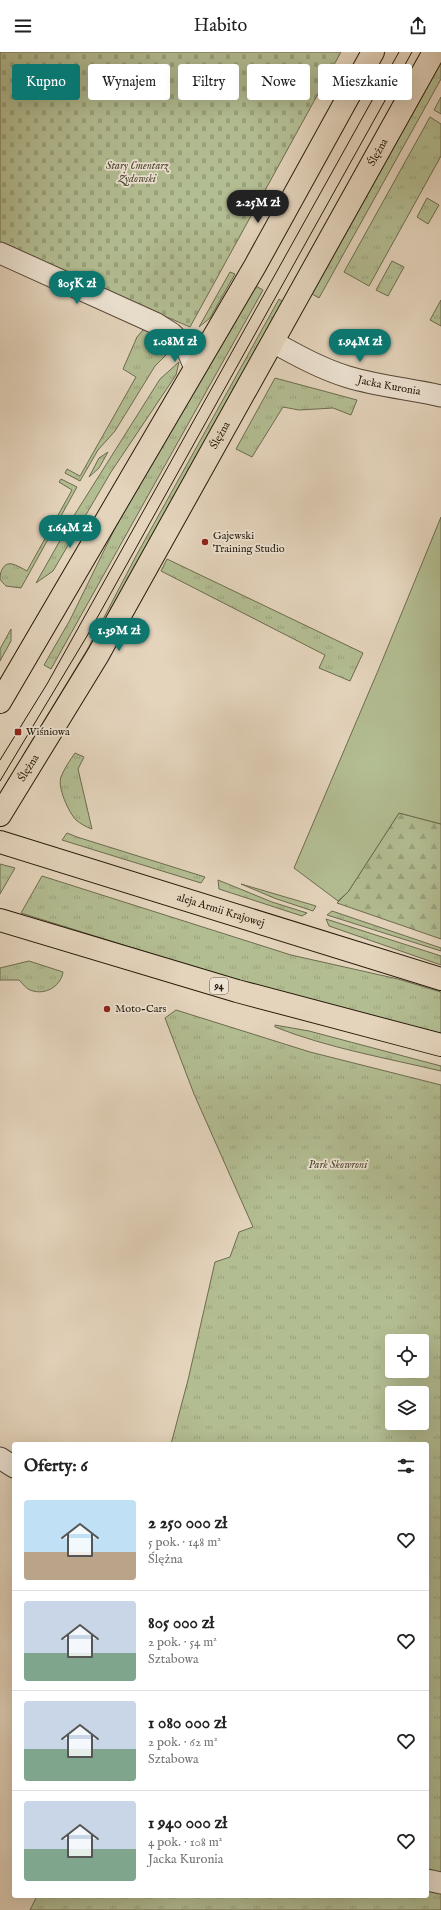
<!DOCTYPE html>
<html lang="pl">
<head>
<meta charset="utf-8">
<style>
  body { margin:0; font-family:"IM FELL English",serif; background:#f6f6f6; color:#222; height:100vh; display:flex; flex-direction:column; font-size:15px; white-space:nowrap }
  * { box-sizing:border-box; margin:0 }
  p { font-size:13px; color:#767676 }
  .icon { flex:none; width:22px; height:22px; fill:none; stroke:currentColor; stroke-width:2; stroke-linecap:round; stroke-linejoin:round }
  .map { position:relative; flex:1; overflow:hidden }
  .sheet { position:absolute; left:12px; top:1390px; width:417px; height:456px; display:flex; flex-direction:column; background:#fff; border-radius:4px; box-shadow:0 4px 16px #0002 }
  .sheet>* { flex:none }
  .guide { position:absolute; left:12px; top:12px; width:417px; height:36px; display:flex; gap:8px }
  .tools { position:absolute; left:385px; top:1282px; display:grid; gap:8px }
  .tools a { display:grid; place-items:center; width:44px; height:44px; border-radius:4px; background:#fff; box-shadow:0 4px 16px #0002; font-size:20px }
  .price { position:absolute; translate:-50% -34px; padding:0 9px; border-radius:14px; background:#0f766e; color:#fff; font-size:13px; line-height:26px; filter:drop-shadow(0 1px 2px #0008) }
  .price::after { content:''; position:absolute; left:50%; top:24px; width:12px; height:9px; margin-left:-6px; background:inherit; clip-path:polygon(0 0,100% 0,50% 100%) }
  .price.selected { background:#222; color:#fff }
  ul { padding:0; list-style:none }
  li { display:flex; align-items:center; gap:12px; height:100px; padding:0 12px }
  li+li { border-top:1px solid #e0e0e0 }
  li span { display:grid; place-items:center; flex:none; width:112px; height:80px; border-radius:4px; color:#555 }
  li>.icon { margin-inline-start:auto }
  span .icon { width:48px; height:48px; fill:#fffc; stroke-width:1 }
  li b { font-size:17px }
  h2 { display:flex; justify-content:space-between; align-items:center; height:48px; padding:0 12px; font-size:17px }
  .chip { padding:0 14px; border-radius:4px; background:#fff; box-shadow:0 4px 16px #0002; font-size:14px; line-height:36px }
  .chip.selected { background:#0f766e; color:#fff }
  header { display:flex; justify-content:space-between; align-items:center; height:52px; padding:0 12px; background:#fff; font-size:18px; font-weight:600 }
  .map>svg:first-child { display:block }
  .grass { fill:url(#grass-tufts); stroke:#6c6c4e; fill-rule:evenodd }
  .forest { fill:url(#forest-firs); stroke:#6c6c4e }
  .cemetery { fill:url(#cemetery-stones); stroke:#6c6c4e }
  .garden { fill:#b3bd92; stroke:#6c6c4e }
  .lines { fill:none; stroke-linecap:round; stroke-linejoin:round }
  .minor-casing { stroke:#564836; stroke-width:23 }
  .major-casing { stroke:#261a0a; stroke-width:24 }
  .minor { stroke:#ede3d3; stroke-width:21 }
  .major { stroke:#e4d4bc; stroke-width:22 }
  .tram { stroke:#261a0a; stroke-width:1 }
  .poi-dot { fill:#8f2418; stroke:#ede3d3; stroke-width:1.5 }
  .labels { text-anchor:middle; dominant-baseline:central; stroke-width:3.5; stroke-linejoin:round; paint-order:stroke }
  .shield { fill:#ede3d3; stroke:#625646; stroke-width:1 }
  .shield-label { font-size:10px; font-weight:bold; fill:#261a0a }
  .street-label { font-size:11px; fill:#261a0a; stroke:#ede3d3 }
  .park-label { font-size:11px; font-style:italic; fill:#504b33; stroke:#ede3d3 }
  .poi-label { font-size:11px; fill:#261a0a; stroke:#ede3d3; text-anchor:start }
</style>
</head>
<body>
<header><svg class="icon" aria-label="menu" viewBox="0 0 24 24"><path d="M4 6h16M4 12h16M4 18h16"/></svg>Habito<svg class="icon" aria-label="share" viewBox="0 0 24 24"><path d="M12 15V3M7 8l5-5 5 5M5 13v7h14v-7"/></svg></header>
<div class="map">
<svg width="441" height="1858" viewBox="0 0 441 1858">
  <defs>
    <pattern id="grass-tufts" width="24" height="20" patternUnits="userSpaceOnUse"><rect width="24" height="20" fill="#b3bd92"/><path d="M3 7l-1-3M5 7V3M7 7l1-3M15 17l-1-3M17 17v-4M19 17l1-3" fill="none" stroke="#9aa27d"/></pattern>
    <pattern id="forest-firs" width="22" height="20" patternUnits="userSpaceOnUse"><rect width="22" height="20" fill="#b3bd92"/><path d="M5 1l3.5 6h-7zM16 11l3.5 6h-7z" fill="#9aa27d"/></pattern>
    <pattern id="cemetery-stones" width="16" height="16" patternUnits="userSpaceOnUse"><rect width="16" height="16" fill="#b3bd92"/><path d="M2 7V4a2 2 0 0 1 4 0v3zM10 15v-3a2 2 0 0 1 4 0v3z" fill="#9aa27d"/></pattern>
  </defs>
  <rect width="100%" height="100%" fill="#e4d4bc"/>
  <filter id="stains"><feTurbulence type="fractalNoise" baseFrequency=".005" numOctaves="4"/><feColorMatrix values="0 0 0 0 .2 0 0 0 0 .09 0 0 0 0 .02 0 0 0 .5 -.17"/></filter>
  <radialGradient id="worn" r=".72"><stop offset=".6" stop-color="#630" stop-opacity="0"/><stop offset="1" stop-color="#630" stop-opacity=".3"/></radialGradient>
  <g class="grass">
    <polygon points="441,10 441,27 319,246 312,242"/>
    <polygon points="441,45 441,62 434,58"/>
    <polygon points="430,65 441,72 441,104 369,234 344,220"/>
    <polygon points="427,146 439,153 428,172 417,165"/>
    <polygon points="392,209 404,215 388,244 376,238"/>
    <polygon points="230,220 235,222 210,266 199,275"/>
    <polygon points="254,233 263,238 51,617 44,613 70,568 116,474"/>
    <polygon points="279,247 283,250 82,610 24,707 22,705 87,598 136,504"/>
    <polygon points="441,248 441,274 430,268"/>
    <polygon points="146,277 151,280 167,302 155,314 115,379 98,398 80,429 65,421 67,417 80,424 136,325 123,317 137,285 143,278"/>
    <polygon points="179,310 176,323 111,420 53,519 36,531 75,462 160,327"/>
    <polygon points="275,326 357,348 351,363 333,356 299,358 283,355 252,405 236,397"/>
    <polygon points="108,400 99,416 89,425 99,406"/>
    <path d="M61 427 77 435 21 536 6 534C4 532 1 529 0 527 0 519 4 510 12 512 17 513 23 517 27 519L72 438 59 430Z"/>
    <polygon points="167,507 363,601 350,629 319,616 325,603 161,519"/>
    <polygon points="11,577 11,589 0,609 0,597"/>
    <path d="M75 701 84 705 78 717 92 777C86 775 81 772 76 768 69 761 57 735 61 725 64 717 70 708 75 701Z"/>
    <polygon points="67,781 77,785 205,825 201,831 62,788"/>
    <polygon points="0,812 15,816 0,842"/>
    <polygon points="42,824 291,903 398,927 441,940 441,982 340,957 210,920 21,861"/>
    <polygon points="218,828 272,850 307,861 302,864 219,837"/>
    <polygon points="241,832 316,854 313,859 274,846"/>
    <polygon points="332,859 441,896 441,899 327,863"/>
    <polygon points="326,867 441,904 441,913 329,874"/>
    <path d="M29 909 63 920C61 935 43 945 28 937 25 935 22 931 19 928H0V916Z"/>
    <path d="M176 958 310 1000 441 1033V1858H30L37 1844H427V1392H171L188 1328 215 1210 230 1205 239 1180 253 1175 194 1042 165 966ZM392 1289H422V1319H392ZM392 1341H422V1371H392Z"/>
    <path d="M275 973 309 979 441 1014V1019C386 1006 328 996 275 975Z"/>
  </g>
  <polygon class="forest" points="399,761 441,772 441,887 337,851 348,840"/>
  <polygon class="cemetery" points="0,0 341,0 190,275 0,193"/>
  <polygon class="garden" points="441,465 441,772 399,761 348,840 338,849 294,816 380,614"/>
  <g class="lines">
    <g class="minor-casing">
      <g id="minor">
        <polyline points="0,201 155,271 171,281 186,295 195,316"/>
        <path id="s1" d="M273 290C298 304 322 317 348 325 378 334 410 337 441 344"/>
        <polyline points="0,1406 14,1415"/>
        <polyline points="427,1828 441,1831"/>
      </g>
    </g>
    <g class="major-casing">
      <g id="major">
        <polyline points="0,650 255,214 373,0"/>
        <path id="s2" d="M0 763 98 603 434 0"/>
        <path id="s3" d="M0 790 441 927"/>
        <polyline points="0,868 237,939 441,993"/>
      </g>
    </g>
    <use href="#minor" class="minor"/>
    <use href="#major" class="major"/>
    <g class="tram">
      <polyline points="0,708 47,632 399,0"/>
      <polyline points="0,729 87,584 412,0"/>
    </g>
  </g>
  <g class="poi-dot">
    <circle cx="205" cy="490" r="4"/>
    <rect x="14" y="676" width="8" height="8" rx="2"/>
    <circle cx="107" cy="957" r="4"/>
  </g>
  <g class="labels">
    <rect class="shield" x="210" y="926" width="18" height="16" rx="3"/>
    <g class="shield-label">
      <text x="219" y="934">94</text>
    </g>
    <g class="street-label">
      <text stroke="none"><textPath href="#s2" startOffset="763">Ślężna</textPath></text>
      <text stroke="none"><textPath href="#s1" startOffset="125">Jacka Kuronia</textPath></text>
      <text stroke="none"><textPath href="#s2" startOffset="439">Ślężna</textPath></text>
      <text stroke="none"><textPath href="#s2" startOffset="55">Ślężna</textPath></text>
      <text stroke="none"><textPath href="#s3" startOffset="231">aleja Armii Krajowej</textPath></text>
    </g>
    <g class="park-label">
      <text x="137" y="114">Stary Cmentarz<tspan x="137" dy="13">Żydowski</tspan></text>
      <text x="338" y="1113">Park Skowroni</text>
    </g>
    <g class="poi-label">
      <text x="213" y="484">Gajewski<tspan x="213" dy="13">Training Studio</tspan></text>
      <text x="26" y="680">Wiśniowa</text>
      <text x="115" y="957">Moto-Cars</text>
    </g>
  </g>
  <rect width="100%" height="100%" filter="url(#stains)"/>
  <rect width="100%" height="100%" fill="url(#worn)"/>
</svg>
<div class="tools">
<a><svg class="icon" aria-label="locate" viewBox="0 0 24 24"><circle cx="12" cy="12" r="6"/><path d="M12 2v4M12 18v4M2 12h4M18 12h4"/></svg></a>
<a><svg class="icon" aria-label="layers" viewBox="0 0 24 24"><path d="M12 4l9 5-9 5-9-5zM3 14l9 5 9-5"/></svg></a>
</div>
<b class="price selected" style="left:258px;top:172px">2.25M zł</b>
<b class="price" style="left:77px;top:253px">805K zł</b>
<b class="price" style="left:175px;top:311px">1.08M zł</b>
<b class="price" style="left:360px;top:311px">1.94M zł</b>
<b class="price" style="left:70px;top:497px">1.64M zł</b>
<b class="price" style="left:119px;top:600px">1.39M zł</b>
<div class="guide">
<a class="chip selected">Kupno</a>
<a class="chip">Wynajem</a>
<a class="chip">Filtry</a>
<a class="chip">Nowe</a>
<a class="chip">Mieszkanie</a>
</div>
<section class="sheet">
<h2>Oferty: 6<svg class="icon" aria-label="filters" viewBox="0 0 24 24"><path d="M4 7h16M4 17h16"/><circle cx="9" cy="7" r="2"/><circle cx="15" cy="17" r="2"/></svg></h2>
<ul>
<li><span style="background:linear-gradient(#bfe0f5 65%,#b9a48a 0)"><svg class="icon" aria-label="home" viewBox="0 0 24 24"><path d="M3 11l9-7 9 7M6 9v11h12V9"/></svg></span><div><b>2 250 000 zł</b><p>5 pok. · 148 m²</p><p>Ślężna</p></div><svg class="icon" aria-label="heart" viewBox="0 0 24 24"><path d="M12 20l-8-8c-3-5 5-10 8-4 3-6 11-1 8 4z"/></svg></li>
<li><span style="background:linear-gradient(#c9d6e8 65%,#7fa58c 0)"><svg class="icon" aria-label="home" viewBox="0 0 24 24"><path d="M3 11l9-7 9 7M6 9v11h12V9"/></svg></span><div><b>805 000 zł</b><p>2 pok. · 54 m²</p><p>Sztabowa</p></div><svg class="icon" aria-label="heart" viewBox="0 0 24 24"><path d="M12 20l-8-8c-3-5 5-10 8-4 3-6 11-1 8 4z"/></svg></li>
<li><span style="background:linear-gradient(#c9d6e8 60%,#7fa58c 0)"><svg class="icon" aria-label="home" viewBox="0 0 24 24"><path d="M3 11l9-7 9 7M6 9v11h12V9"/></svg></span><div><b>1 080 000 zł</b><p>2 pok. · 62 m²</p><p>Sztabowa</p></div><svg class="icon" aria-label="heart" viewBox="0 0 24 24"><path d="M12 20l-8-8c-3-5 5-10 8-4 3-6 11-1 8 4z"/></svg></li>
<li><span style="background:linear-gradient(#c9d6e8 60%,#7fa58c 0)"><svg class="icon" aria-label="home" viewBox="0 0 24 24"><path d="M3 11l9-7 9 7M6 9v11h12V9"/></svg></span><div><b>1 940 000 zł</b><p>4 pok. · 108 m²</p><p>Jacka Kuronia</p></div><svg class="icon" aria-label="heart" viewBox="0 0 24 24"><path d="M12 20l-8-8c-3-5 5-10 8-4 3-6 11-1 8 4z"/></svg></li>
</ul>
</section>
</div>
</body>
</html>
